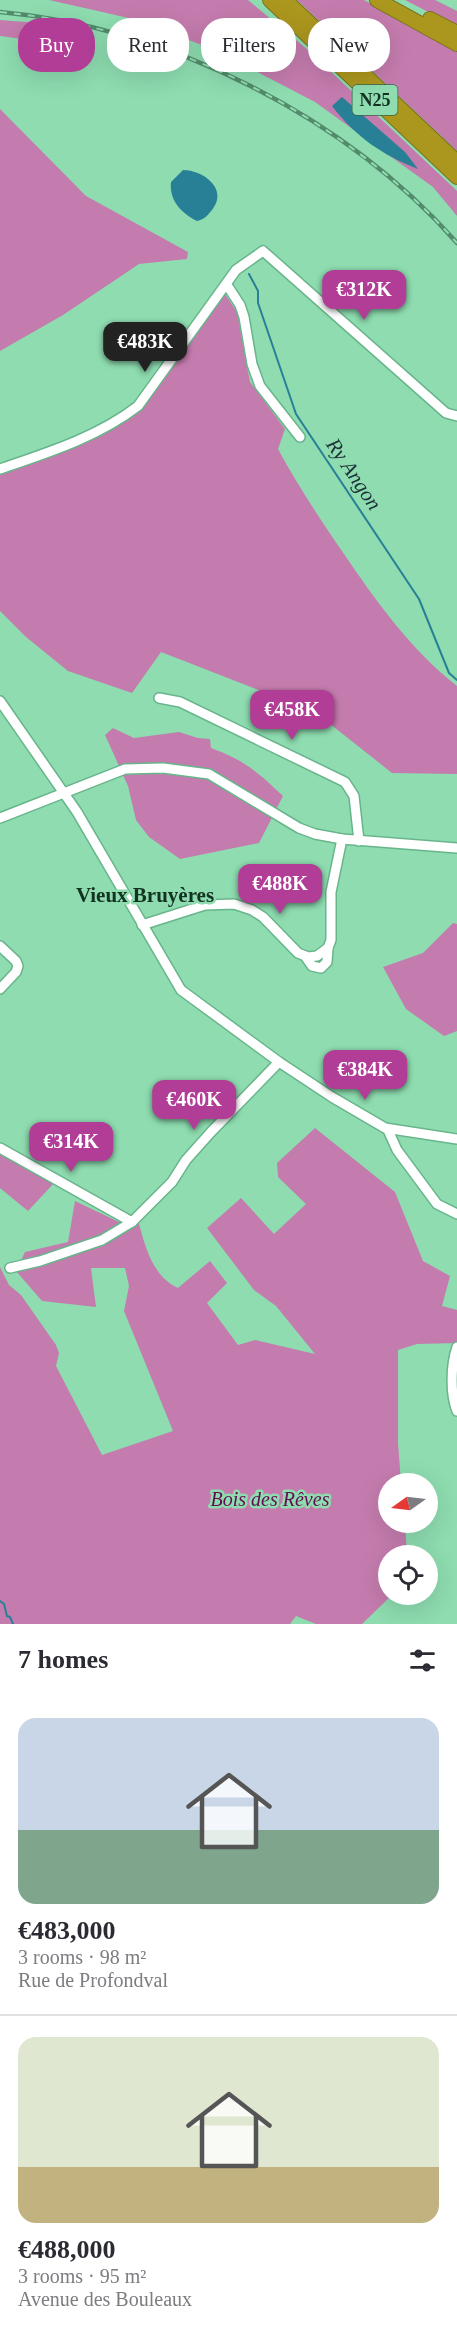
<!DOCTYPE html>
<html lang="en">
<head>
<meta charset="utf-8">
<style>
  body { margin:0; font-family:Georgia,serif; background:#f2f2f3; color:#2b2b33; height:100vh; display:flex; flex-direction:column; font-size:22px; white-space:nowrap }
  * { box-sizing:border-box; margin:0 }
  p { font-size:20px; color:#7c7c81 }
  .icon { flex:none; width:33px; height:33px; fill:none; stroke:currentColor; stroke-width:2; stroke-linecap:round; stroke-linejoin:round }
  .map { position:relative; height:1624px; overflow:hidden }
  .drawer { display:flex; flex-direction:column; background:#fff; flex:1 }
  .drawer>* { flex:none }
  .top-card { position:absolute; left:18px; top:18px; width:422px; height:54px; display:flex; gap:12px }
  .needle { width:39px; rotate:256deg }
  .tools { position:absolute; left:378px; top:1473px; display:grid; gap:12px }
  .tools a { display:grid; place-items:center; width:60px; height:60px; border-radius:50%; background:#fff; box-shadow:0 6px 24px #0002; font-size:30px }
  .price { position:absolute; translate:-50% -51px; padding:0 14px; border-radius:12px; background:#b13d96; color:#fff; font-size:20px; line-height:39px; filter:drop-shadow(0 2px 3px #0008) }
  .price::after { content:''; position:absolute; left:50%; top:36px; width:18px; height:14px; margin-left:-9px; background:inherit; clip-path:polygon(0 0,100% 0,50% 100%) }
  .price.current { background:#222; color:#fff }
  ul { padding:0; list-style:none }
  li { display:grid; align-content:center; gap:12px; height:318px; padding:0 18px }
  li+li { border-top:2px solid #e1e1e2 }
  li span { display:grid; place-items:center; height:186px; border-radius:18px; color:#555 }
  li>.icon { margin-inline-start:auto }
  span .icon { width:108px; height:108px; fill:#fffc; stroke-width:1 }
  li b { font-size:26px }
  h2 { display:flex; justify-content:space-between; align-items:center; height:72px; padding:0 18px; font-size:26px }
  .tag { padding:0 21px; border-radius:24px; background:#fff; box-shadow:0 6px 24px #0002; font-size:21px; line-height:54px }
  .tag.current { background:#b13d96; color:#fff }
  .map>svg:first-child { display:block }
  .forest { fill:#c47cae }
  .water { fill:#278096 }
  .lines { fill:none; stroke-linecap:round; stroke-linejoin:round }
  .stream { stroke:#278096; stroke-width:2 }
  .minor-casing { stroke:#68b58b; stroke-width:12 }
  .highway-casing { stroke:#76741f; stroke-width:16 }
  .minor { stroke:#fff; stroke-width:9 }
  .highway { stroke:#ac971e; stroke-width:14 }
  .rail-casing { stroke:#538b6c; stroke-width:4.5 }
  .rail { stroke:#8edcb0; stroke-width:2; stroke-dasharray:7; stroke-linecap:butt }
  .labels { text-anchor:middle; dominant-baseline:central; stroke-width:5; stroke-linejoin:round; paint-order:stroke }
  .shield { fill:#8edcb0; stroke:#38664d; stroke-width:1.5 }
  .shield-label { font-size:18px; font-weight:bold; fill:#133322 }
  .park-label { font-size:20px; font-style:italic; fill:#640c52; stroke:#8edcb0 }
  .water-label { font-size:21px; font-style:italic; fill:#1d3137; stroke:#8edcb0 }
  .neighbourhood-label { font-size:21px; font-weight:bold; fill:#133322; stroke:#8edcb0 }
</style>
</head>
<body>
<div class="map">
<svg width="457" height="1624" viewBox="0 0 457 1624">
  <rect width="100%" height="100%" fill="#8edcb0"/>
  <g class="forest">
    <polygon points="49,0 248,0 308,50 457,191 457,216 433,187 315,102 215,50 133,19"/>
    <polygon points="297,0 364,0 457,49 457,151"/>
    <polygon points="405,0 435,0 457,11 457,27"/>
    <polygon points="0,20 52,24 78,33 87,48 0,36"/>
    <polygon points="0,109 86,196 188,252 187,259 139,264 63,315 0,351"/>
    <path d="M225 294 237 312 250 382 285 429 278 449C298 486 320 519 344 554 376 601 411 650 457 686V774L392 773 315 712 161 652 132 693 68 671 26 637 0 611V474L43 460 84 443 140 411Z"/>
    <path d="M113 728 134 738 179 732 198 738 210 739 211 748C244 760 258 772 283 796L259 843 180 859 149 837 136 820 128 786 105 735Z"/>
    <polygon points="453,923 457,924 457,1031 444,1036 406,1009 383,967 423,953"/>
    <path d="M315 1128 395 1192 423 1261 450 1276 442 1306 457 1310V1343L417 1344 398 1350V1443L401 1483 388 1484V1522L405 1523 407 1555 388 1556V1594L392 1595 362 1624H316L296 1616 290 1624H0V1267L9 1285 21 1295 56 1345 59 1353 56 1366 102 1455 173 1431 124 1311 129 1286 125 1268H91L96 1307 42 1301 16 1271 25 1252 68 1242 75 1201 119 1222 138 1220C145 1246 152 1276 178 1288L210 1261 227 1283 207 1303 238 1345 255 1340 315 1354 276 1306 254 1290 207 1228 241 1198 274 1234 306 1204 278 1177 277 1163Z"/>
    <polygon points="0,1152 54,1183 28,1211 0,1188"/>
  </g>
  <g class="water">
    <path d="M342 97 405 152 418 169C382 155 356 137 332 106Z"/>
    <path d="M183 170C203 170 229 189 212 210 207 216 205 219 197 221 181 213 169 200 171 182Z"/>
  </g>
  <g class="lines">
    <g class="stream">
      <polyline points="249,274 258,291 258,303 296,414 419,599 449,673 457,680"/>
      <polyline points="0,1601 4,1604 7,1616 10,1617 13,1624"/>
    </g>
    <g class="minor-casing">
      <g id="minor">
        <polyline points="227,285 240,305 244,317 252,364 260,386 300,437"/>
        <path d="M0 469C47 453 98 437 138 406L236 270 263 251 446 413 457 416"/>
        <polyline points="159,698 180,702 345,782 354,796 359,841"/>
        <polyline points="0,701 77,812 181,990 279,1062 332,1097 385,1128 457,1139"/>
        <polyline points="0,818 125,769 163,768 209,774 299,828 315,834 342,839 457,848"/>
        <polyline points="142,925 205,905 234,904 252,910 263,917 298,953 308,957 317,956 328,948 331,940 331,892 342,839"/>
        <polyline points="0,946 16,961 18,966 16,972 0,989"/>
        <polyline points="305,956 312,966 321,968 327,962 328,948"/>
        <polyline points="388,1130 397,1150 437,1204 457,1214"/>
        <polyline points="0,1148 132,1222"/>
        <polyline points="10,1268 40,1261 102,1240 132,1222 172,1182 186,1160 211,1132 279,1062"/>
        <path d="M457 1347C451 1364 450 1394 457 1411"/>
      </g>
    </g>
    <g class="highway-casing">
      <g id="highway">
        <polyline points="270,0 457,177"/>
        <polyline points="285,0 457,162"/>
        <polyline points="377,0 457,44"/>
        <polyline points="430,19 457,33"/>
      </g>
    </g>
    <use href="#minor" class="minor"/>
    <use href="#highway" class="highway"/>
    <g class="rail-casing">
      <path id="rail" d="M0 12C168 27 345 116 457 243"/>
    </g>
    <use href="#rail" class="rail"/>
  </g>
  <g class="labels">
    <rect class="shield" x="352.5" y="85" width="45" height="30" rx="4.5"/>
    <g class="shield-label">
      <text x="375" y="100">N25</text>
    </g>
    <g class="park-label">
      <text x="270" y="1499">Bois des Rêves</text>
    </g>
    <g class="water-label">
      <text transform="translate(354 474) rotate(56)">Ry Angon</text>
    </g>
    <g class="neighbourhood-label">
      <text x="145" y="895">Vieux Bruyères</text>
    </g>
  </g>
</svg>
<div class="tools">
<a><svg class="needle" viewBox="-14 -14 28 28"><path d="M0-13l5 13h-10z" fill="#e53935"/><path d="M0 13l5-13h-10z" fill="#7c7c81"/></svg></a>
<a><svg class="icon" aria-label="locate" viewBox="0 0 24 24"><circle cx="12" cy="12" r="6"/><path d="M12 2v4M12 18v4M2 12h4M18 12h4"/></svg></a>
</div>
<b class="price" style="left:364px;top:321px">€312K</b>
<b class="price current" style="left:145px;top:373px">€483K</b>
<b class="price" style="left:292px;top:741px">€458K</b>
<b class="price" style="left:280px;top:915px">€488K</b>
<b class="price" style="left:365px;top:1101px">€384K</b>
<b class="price" style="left:194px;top:1131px">€460K</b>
<b class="price" style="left:71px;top:1173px">€314K</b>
<div class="top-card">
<a class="tag current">Buy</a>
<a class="tag">Rent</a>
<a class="tag">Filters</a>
<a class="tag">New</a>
</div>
</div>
<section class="drawer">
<h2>7 homes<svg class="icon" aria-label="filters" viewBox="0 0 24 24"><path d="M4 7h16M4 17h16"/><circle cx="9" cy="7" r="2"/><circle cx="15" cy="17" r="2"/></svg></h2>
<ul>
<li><span style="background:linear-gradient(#c9d6e8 60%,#7fa58c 0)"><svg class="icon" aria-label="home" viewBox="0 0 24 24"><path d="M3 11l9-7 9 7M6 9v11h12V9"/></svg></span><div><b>€483,000</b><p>3 rooms · 98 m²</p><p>Rue de Profondval</p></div></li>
<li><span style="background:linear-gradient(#dfe7d0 70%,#c2b280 0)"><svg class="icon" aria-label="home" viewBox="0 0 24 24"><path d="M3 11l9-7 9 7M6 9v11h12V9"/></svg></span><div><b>€488,000</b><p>3 rooms · 95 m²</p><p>Avenue des Bouleaux</p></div></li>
</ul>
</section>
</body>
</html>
